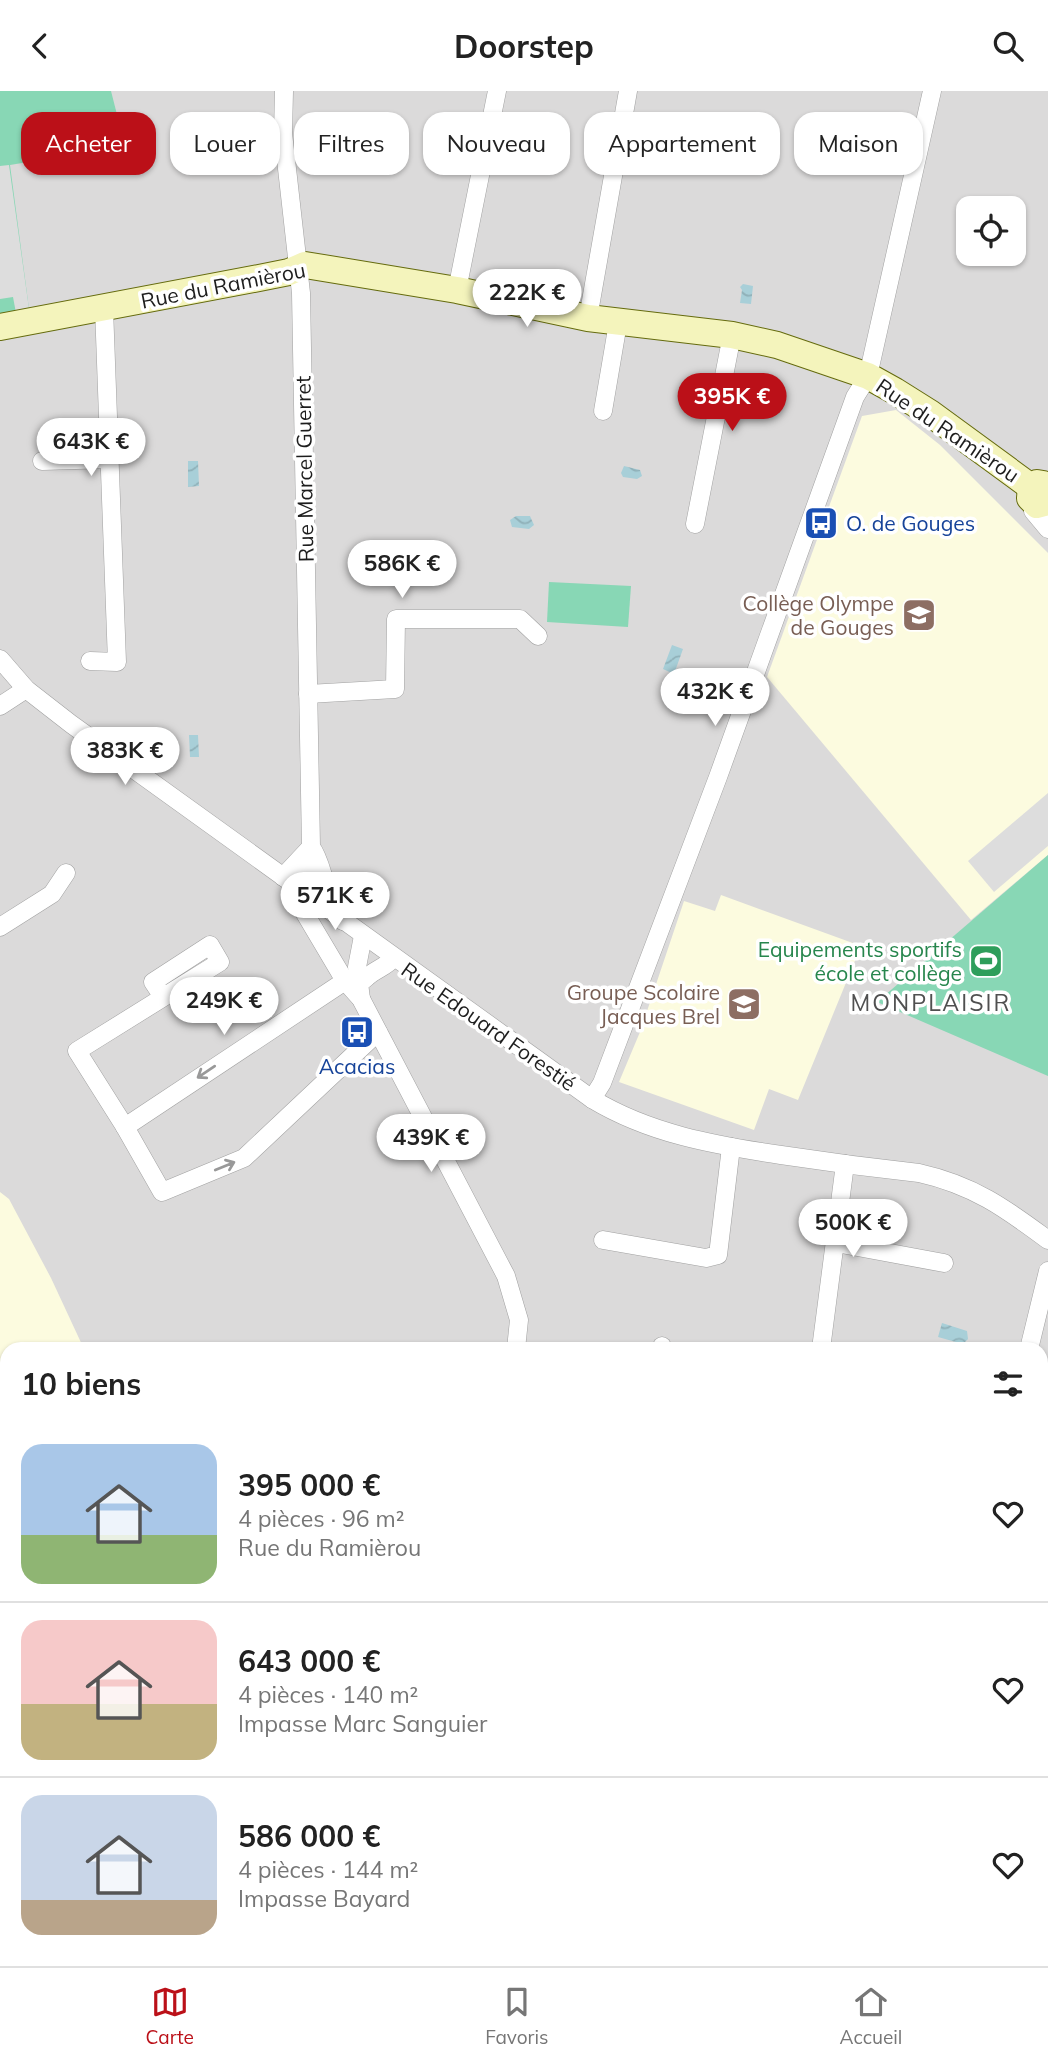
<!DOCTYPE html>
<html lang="fr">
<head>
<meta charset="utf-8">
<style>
  body { margin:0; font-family:Mulish,sans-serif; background:#f6f6f6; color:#222; height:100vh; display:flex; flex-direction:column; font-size:26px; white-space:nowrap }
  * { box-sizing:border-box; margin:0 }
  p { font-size:23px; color:#767676 }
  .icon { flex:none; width:38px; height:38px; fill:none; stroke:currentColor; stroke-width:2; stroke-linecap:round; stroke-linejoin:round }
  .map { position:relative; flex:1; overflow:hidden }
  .side { position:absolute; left:0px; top:1251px; width:1048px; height:625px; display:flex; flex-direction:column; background:#fff; border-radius:21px 21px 0 0; box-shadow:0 2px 5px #0004 }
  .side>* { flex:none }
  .banner { position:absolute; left:21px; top:21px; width:1006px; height:63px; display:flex; gap:14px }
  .controls { position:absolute; left:956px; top:105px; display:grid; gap:14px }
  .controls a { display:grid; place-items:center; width:70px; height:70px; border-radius:14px; background:#fff; box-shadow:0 2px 5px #0004; font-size:35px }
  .price { position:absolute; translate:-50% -60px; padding:0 16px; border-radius:24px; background:#fff; color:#222; font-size:23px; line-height:46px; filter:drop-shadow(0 2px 4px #0008) }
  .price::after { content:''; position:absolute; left:50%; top:42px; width:21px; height:16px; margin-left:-10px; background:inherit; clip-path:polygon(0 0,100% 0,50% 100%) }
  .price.current { background:#bb1018; color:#fff }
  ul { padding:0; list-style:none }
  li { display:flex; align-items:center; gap:21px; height:175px; padding:0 21px }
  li+li { border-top:2px solid #e0e0e0 }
  li span { display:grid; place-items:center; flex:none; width:196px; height:140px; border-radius:21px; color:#555 }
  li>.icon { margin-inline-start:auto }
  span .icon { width:84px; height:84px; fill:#fffc; stroke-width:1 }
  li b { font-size:30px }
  h2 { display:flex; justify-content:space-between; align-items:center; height:84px; padding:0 21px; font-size:30px }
  .chip { padding:0 24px; border-radius:21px; background:#fff; box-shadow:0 2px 5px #0004; font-size:24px; line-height:63px }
  .chip.current { background:#bb1018; color:#fff }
  header { display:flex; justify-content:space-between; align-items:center; height:91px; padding:0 21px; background:#fff; font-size:32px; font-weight:700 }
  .menu { display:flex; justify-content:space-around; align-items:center; height:98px; border-top:2px solid #e0e0e0; background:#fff; font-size:19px; color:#767676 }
  .menu a { display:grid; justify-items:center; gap:4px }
  .menu .current { color:#bb1018 }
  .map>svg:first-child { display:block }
  .residential { fill:#dbdada; fill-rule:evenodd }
  .education { fill:#fcfbdf }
  .garden { fill:url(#garden-furrows) }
  .pitch { fill:#88d7b5 }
  .parking { fill:#ddd }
  .water { fill:url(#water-waves) }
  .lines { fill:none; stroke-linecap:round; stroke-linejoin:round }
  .street-casing { stroke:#a1a1a1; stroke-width:19 }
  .secondary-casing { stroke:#656b0e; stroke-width:28 }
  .street { stroke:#fff; stroke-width:18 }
  .secondary { stroke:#f4f4bc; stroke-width:26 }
  .oneway { stroke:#999 }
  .labels { text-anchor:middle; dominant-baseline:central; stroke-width:7; stroke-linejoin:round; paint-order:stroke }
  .street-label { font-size:21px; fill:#1d1d1d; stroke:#fff }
  .transit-label { font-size:21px; fill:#164399; stroke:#fff; text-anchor:start }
  .education-label { font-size:21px; fill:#785e54; stroke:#fff; text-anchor:end }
  .leisure-label { font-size:21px; fill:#27864d; stroke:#fff; text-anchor:end }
  .neighbourhood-label { font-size:23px; letter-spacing:2px; fill:#505050; stroke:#fff }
</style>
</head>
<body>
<header><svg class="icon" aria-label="back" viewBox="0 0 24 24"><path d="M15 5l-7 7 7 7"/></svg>Doorstep<svg class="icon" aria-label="search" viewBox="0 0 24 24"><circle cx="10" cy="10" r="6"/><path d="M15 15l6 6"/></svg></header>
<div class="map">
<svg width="1048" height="1875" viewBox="0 0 1048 1875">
  <defs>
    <pattern id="garden-furrows" width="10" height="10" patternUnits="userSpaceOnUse" patternTransform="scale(1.75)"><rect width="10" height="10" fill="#cbe4ae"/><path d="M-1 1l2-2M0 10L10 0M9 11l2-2" fill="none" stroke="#aec395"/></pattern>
    <pattern id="water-waves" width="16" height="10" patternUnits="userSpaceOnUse" patternTransform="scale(1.75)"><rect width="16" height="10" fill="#a8cfd8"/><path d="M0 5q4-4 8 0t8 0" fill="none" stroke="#90b1b9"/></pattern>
  </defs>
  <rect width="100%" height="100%" fill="#eeeae4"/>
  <path class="residential" d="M0 0H1048V1875H0ZM968 117H1013V163H968ZM7 1258H1041V1869H7Z"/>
  <g class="education">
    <polygon points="896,319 940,354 1048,462 1048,764 971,829 767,586 862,325"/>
    <polygon points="721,804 861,855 798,1009 769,998 754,1039 619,991 640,941 684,810 715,820"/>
    <polygon points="0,1101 9,1108 51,1187 84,1258 7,1258 7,1425 0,1426"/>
  </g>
  <polygon class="garden" points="1041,1755 1048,1755 1048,1875 1034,1875 1034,1869 1041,1869"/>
  <g class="pitch">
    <polygon points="0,0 111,0 125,55 10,74 29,218 0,226"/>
    <polygon points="549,491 631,495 628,536 547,531"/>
    <polygon points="1048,764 1048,985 877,911"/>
  </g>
  <g class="parking">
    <polygon points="9,74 29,218 16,222 13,206 0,208 0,75"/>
    <polygon points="1048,702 1048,755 994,801 968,770"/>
  </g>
  <g class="water">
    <polygon points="743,193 753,195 751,213 740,212 742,199 740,196"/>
    <polygon points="188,370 198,370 199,395 188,396"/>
    <polygon points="624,375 640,379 642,385 637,388 623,386 621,382"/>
    <polygon points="516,425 530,425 534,434 529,438 512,436 510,429"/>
    <polygon points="672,554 683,558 674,583 663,578"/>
    <polygon points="189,644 198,644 199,666 190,666"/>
    <polygon points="942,1232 967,1240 968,1248 963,1253 938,1246"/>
  </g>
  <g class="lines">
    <g class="street-casing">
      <g id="street">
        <path d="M284 0 283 42 301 202 311 756C320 768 322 785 328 799 334 810 340 818 343 830"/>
        <polyline points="457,199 497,0"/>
        <polyline points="588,227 628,0"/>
        <polyline points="603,320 618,232"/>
        <polyline points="42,370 110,368"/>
        <polyline points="1034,413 1033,420 1048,438"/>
        <polyline points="695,433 732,244"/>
        <path d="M0 568 26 598 71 633 592 1008C650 1043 714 1054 781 1064 827 1071 873 1077 919 1082 973 1094 1005 1117 1048 1149"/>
        <polyline points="90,570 117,571 104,217"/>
        <polyline points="308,603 395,598 396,528 520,528 538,545"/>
        <polyline points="0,615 26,598"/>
        <polyline points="316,770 296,796 294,804 345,890 361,908 506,1185 519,1229 516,1258"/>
        <polyline points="283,786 311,756"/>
        <polyline points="0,836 52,803 66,782"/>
        <path d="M349 890 365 888C373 879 387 876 393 867"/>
        <polyline points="163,906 153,891 210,854 220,871 77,960 125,1036 162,1101 244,1067 378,941"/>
        <polyline points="361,908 357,876 363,845"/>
        <polyline points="592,1008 602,992 718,686 855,306 868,285 932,0"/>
        <polyline points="125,1036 345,890"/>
        <polyline points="603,1149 706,1167 718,1164 731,1056"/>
        <polyline points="836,1152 944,1172"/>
        <polyline points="662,1258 662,1255"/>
        <polyline points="821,1258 845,1073"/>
        <polyline points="1029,1258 1048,1180"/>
        <polyline points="0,1466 7,1467"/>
        <polyline points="1041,1642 1048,1642"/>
        <polyline points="175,1869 177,1875"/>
        <polyline points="529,1869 529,1875"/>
        <polyline points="866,1869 867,1875"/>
      </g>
    </g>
    <g class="secondary-casing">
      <g id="secondary">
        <polyline points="0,236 259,187 289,181 305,174 457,199 588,227 732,244 777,254 868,285 895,300 930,322 1031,396"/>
        <polyline points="1043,393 1037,392 1031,396 1030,407 1037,414 1048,411"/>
      </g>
    </g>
    <use href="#street" class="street"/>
    <use href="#secondary" class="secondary"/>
  </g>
  <defs><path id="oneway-shaft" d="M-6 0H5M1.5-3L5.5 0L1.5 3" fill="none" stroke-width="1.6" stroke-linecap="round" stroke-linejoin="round" transform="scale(1.75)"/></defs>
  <g class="oneway">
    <use href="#oneway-shaft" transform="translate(206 981) rotate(146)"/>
    <use href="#oneway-shaft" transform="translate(225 1075) rotate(-22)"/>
  </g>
  <defs>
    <g id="bus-square" transform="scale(1.75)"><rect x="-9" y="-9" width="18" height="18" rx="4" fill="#1a4fb4" stroke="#fff"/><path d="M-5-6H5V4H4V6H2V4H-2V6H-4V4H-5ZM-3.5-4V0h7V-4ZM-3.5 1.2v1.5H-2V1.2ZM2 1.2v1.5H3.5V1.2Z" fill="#fff"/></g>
    <g id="school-square" transform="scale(1.75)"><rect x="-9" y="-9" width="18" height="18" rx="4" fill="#8d6e63" stroke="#fff"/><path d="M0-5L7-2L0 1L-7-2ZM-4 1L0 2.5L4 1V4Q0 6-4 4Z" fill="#fff"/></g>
    <g id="stadium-square" transform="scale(1.75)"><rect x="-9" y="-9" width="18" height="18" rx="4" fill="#2e9e5b" stroke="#fff"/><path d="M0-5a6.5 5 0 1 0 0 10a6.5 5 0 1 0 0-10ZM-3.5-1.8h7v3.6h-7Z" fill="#fff"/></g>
  </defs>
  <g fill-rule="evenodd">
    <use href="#bus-square" x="821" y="432"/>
    <use href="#school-square" x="919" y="524"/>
    <use href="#stadium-square" x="986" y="870"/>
    <use href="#school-square" x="744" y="913"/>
    <use href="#bus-square" x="357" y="941"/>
  </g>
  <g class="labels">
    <g class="street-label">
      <text transform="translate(223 194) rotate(-11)">Rue du Ramièrou</text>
      <text transform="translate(948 339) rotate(34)">Rue du Ramièrou</text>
      <text transform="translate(304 378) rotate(-91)">Rue Marcel Guerret</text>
      <text transform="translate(489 935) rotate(35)">Rue Edouard Forestié</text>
    </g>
    <g class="transit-label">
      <text x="846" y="432">O. de Gouges</text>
      <text x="357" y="975" text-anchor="middle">Acacias</text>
    </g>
    <g class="education-label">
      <text x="894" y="512">Collège Olympe<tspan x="894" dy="24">de Gouges</tspan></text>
      <text x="720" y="901">Groupe Scolaire<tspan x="720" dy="24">Jacques Brel</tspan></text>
    </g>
    <g class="leisure-label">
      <text x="962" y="858">Equipements sportifs<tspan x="962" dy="24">école et collège</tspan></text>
    </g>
    <g class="neighbourhood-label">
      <text x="931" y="911">MONPLAISIR</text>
    </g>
  </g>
</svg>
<div class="controls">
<a><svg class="icon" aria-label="locate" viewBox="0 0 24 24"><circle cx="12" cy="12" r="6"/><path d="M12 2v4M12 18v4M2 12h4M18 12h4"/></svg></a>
</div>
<b class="price" style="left:527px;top:238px">222K €</b>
<b class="price current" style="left:732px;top:342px">395K €</b>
<b class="price" style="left:91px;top:387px">643K €</b>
<b class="price" style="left:402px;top:509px">586K €</b>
<b class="price" style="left:715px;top:637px">432K €</b>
<b class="price" style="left:125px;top:696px">383K €</b>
<b class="price" style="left:335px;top:841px">571K €</b>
<b class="price" style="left:224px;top:946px">249K €</b>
<b class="price" style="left:431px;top:1083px">439K €</b>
<b class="price" style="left:853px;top:1168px">500K €</b>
<div class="banner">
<a class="chip current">Acheter</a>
<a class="chip">Louer</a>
<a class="chip">Filtres</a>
<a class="chip">Nouveau</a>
<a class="chip">Appartement</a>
<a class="chip">Maison</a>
</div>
<section class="side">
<h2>10 biens<svg class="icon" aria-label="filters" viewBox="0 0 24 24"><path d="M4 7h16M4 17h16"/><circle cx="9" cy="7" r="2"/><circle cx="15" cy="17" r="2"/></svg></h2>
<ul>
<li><span style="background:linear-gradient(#a9c7e8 65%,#8fb573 0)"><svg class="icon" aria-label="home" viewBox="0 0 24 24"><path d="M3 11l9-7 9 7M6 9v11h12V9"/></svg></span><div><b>395 000 €</b><p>4 pièces · 96 m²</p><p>Rue du Ramièrou</p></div><svg class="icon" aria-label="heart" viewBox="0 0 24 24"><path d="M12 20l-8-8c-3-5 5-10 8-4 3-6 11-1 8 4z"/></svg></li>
<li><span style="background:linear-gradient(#f6c9c9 60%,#c2b280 0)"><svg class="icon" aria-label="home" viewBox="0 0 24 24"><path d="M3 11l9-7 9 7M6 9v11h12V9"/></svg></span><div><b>643 000 €</b><p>4 pièces · 140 m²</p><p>Impasse Marc Sanguier</p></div><svg class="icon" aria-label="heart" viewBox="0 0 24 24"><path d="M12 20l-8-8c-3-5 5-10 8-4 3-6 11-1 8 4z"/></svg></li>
<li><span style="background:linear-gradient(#c9d6e8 75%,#b9a48a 0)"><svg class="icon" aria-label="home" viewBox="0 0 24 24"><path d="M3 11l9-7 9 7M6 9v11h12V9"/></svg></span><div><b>586 000 €</b><p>4 pièces · 144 m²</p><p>Impasse Bayard</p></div><svg class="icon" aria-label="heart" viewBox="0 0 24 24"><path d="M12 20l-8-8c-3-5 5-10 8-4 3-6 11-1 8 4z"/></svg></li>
</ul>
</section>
</div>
<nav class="menu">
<a class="current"><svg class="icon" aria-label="map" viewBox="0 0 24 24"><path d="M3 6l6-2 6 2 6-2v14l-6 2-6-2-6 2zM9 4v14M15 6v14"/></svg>Carte</a>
<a><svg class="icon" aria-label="saved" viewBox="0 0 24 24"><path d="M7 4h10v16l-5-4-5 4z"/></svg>Favoris</a>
<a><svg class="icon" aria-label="home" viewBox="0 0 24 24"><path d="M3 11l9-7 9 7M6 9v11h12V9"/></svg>Accueil</a>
</nav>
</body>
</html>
